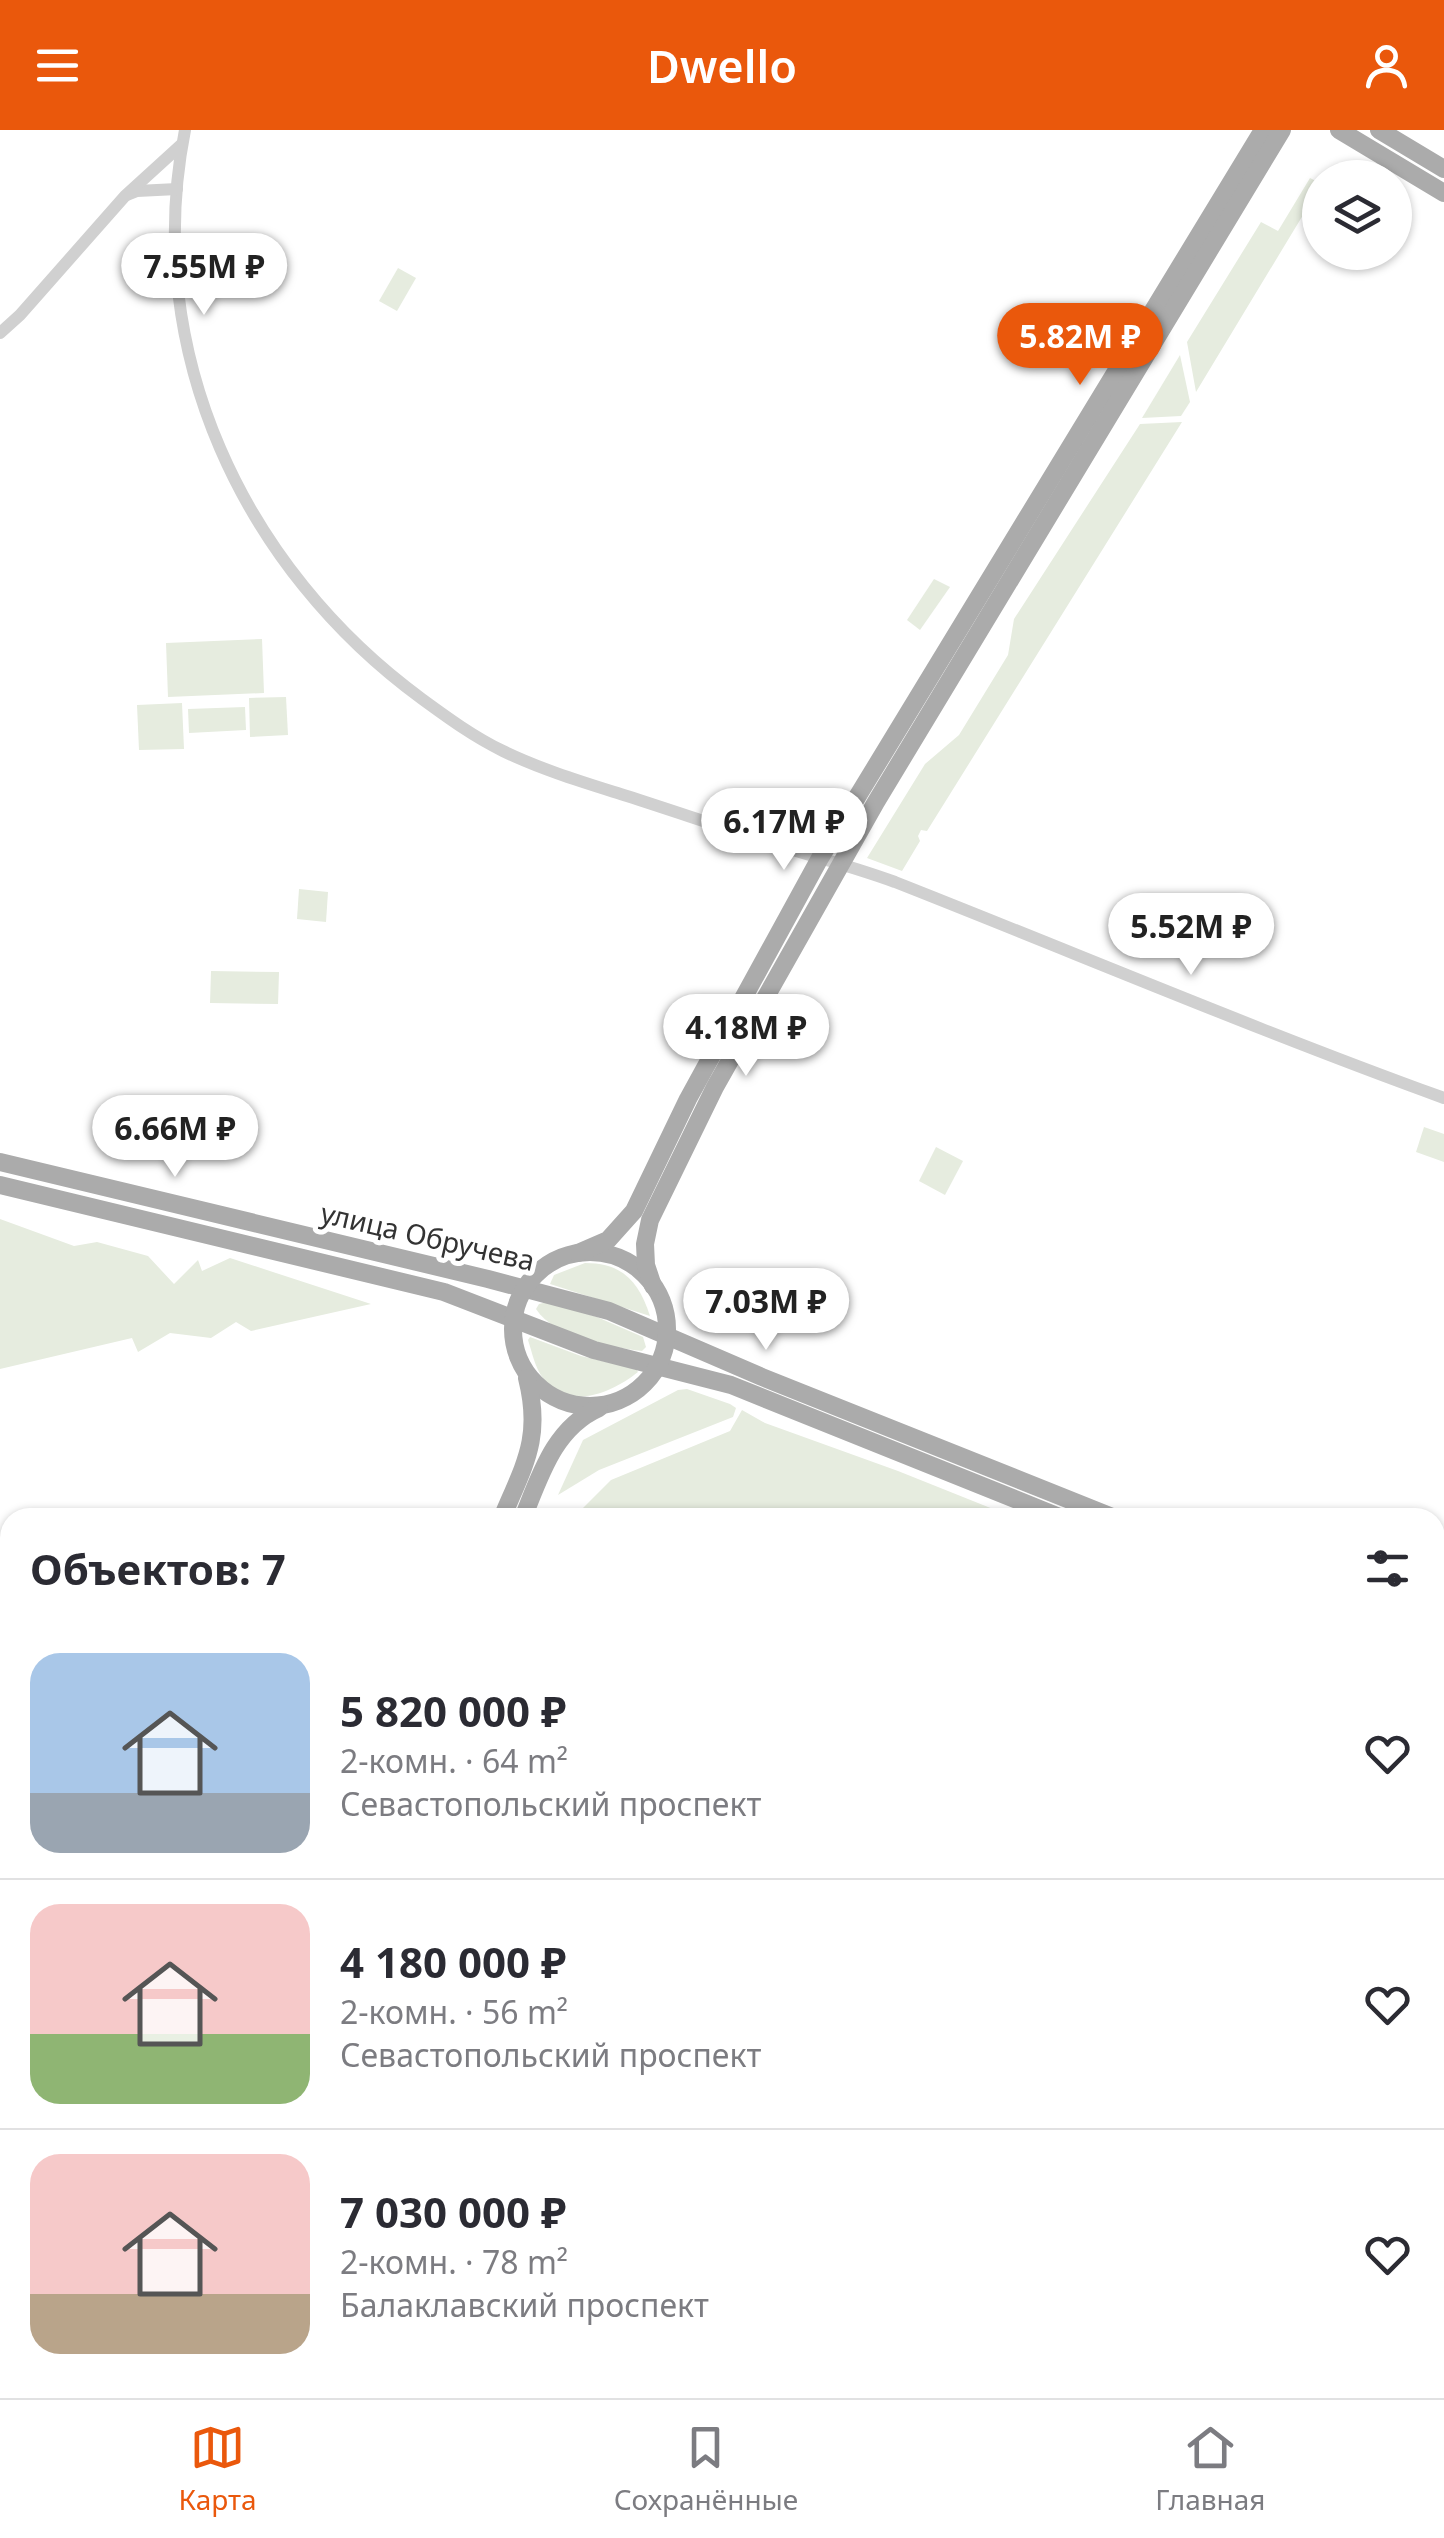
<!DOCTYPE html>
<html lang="ru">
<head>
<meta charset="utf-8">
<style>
  body { margin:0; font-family:"Noto Sans",sans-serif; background:#f7f7f7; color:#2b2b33; height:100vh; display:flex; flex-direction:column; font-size:38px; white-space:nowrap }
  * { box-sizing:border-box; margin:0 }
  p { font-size:32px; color:#7c7c81 }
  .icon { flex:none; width:55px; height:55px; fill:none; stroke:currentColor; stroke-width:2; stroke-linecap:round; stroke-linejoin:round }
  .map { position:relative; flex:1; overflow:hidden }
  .panel { position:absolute; left:0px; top:1378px; width:1445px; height:892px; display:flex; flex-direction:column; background:#fff; border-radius:30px 30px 0 0; box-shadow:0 2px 8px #0004 }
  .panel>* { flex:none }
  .tools { position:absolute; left:1302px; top:30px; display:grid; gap:20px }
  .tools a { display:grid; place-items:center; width:110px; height:110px; border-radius:50%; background:#fff; box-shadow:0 2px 8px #0004; font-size:50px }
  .price { position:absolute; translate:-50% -85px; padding:0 22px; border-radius:35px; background:#fff; color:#222; font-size:32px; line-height:65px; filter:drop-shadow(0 2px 5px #0008) }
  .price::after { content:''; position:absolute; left:50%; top:60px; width:30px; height:22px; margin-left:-15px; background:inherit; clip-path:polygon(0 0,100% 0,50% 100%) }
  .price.selected { background:#ea580c; color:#fff }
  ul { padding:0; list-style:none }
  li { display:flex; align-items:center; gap:30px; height:250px; padding:0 30px }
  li+li { border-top:2px solid #e1e1e2 }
  li span { display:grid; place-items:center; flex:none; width:280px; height:200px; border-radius:30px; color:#555 }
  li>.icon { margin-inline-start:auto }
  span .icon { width:120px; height:120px; fill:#fffc; stroke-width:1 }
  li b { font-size:42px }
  h2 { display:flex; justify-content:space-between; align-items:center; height:120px; padding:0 30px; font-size:42px }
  header { display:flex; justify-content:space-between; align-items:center; height:130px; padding:0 30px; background:#ea580c; color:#fff; font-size:45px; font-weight:600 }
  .dock { display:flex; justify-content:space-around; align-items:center; height:140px; border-top:2px solid #e1e1e2; background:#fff; font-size:28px; color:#7c7c81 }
  .dock a { display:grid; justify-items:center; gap:5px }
  .dock .selected { color:#ea580c }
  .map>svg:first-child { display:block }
  .green { fill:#e6ecdf }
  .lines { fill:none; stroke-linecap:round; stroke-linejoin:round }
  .stream { stroke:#cfe2ee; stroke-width:2.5 }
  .minor { stroke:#d0d0d0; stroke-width:12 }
  .major { stroke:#ababab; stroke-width:18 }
  .labels { text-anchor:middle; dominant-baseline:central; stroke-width:10; stroke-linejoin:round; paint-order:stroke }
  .street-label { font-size:28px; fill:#333; stroke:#fff }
</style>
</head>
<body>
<header><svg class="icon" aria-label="menu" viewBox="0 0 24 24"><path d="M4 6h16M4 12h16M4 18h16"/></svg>Dwello<svg class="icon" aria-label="person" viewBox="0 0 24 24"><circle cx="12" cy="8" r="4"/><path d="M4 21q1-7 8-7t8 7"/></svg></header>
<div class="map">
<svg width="1444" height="2268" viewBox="0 0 1444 2268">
  <rect width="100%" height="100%" fill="#fff"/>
  <g class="green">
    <polygon points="1310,48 1320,53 1320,57 1196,262 1187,212 1261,92 1278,101"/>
    <polygon points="398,138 416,148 397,181 379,171"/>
    <polygon points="1180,225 1190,272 1181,286 1142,288"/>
    <polygon points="1182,292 927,701 921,700 918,706 920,711 902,741 867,728 925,634 959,605 1008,525 1014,489 1140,294"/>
    <polygon points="934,449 950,457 920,500 907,490"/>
    <polygon points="262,509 264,563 168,567 166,513"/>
    <polygon points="286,567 288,605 250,607 249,568"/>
    <polygon points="182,573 184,619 139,620 137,575"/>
    <polygon points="245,577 246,600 189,603 188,579"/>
    <polygon points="299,759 328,762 326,792 297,789"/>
    <polygon points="211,841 279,842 278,874 210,873"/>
    <polygon points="1424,997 1444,1004 1444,1032 1416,1022"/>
    <polygon points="936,1017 963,1031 945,1065 919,1051"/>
    <polygon points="0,1089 74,1116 97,1112 148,1126 174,1154 198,1130 202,1141 230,1128 371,1174 251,1201 236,1192 211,1208 170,1203 138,1222 132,1208 0,1239"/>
    <path d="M585 1133C623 1133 639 1152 650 1186L550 1154 554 1145Z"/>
    <path d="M547 1172 597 1187 643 1207 646 1217 642 1221C609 1217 555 1208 536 1179L539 1174Z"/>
    <path d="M530 1207 581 1226 636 1239 638 1242C612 1263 567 1282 543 1248 535 1238 532 1222 528 1210Z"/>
    <polygon points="687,1259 730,1274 736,1278 733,1287 599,1340 558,1365 583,1310 678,1260"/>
    <polygon points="742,1280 765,1293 898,1341 1013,1387 560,1387 575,1386 611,1350 730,1301"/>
    <polygon points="1435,1559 1444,1562 1444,2268 0,2268 0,2230 10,2225 10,2260 1435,2260"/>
  </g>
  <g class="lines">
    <polyline class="stream" points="197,2260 214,2268"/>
    <g class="minor">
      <path d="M185 0C141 221 244 439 422 569 448 588 474 607 503 621 542 640 586 653 627 666 686 685 744 705 803 723 834 732 865 741 895 752 1078 824 1259 901 1444 968"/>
      <polyline points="127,65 137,61 177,59"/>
      <polyline points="0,203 20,185 125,66 181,15"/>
    </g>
    <g class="major">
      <polyline points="1339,0 1444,63"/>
      <polyline points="1379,0 1444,39"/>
      <polyline points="0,1032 488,1149 609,1181 762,1247 1115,1388"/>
      <polyline points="0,1055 444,1162 594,1220 731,1255 1062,1388"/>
      <circle cx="590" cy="1199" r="77"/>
      <polyline points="578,1123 608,1110 634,1081 688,969 820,728 1263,0"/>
      <polyline points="653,1156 646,1135 645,1114 650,1090 715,957 876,672 1282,0"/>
      <path d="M502 1388C525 1333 542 1308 527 1248"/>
      <path d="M523 1388C540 1346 554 1298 599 1278"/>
      <polyline points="1435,1518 1444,1522"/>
      <polyline points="1435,1537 1444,1541"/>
      <polyline points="0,2209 10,2202"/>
    </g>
  </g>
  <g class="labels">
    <g class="street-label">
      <text transform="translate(428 1106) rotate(13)">улица Обручева</text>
    </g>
  </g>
</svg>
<div class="tools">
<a><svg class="icon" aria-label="layers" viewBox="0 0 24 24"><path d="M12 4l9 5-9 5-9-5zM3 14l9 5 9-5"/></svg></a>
</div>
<b class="price" style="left:204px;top:188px">7.55M ₽</b>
<b class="price selected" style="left:1080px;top:258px">5.82M ₽</b>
<b class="price" style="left:784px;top:743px">6.17M ₽</b>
<b class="price" style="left:1191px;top:848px">5.52M ₽</b>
<b class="price" style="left:746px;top:949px">4.18M ₽</b>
<b class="price" style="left:175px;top:1050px">6.66M ₽</b>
<b class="price" style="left:766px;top:1223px">7.03M ₽</b>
<section class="panel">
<h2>Объектов: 7<svg class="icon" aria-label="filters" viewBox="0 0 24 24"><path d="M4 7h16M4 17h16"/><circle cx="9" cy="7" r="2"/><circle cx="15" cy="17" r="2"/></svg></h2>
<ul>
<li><span style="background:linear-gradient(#a9c7e8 70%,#9aa5b1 0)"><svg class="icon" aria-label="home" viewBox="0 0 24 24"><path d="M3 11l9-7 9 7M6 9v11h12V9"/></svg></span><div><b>5 820 000 ₽</b><p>2-комн. · 64 m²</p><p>Севастопольский проспект</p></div><svg class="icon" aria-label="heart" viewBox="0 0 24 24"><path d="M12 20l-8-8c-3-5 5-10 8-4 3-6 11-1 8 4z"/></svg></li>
<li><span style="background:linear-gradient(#f6c9c9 65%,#8fb573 0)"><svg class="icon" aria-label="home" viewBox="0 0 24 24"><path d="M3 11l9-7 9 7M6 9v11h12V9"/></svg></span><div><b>4 180 000 ₽</b><p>2-комн. · 56 m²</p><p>Севастопольский проспект</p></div><svg class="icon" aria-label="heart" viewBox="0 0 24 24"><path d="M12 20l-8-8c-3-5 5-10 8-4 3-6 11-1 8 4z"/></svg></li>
<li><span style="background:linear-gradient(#f6c9c9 70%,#b9a48a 0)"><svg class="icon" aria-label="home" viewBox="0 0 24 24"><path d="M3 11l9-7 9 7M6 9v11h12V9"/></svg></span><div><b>7 030 000 ₽</b><p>2-комн. · 78 m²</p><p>Балаклавский проспект</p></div><svg class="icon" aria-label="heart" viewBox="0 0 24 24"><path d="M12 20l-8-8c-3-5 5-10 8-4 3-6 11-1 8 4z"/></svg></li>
</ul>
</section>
</div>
<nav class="dock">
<a class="selected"><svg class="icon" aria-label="map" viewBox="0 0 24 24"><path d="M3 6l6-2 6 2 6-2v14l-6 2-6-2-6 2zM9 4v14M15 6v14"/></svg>Карта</a>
<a><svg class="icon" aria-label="saved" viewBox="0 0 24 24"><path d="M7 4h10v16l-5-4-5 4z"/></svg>Сохранённые</a>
<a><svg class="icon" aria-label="home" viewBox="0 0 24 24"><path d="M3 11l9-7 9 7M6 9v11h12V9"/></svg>Главная</a>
</nav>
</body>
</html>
